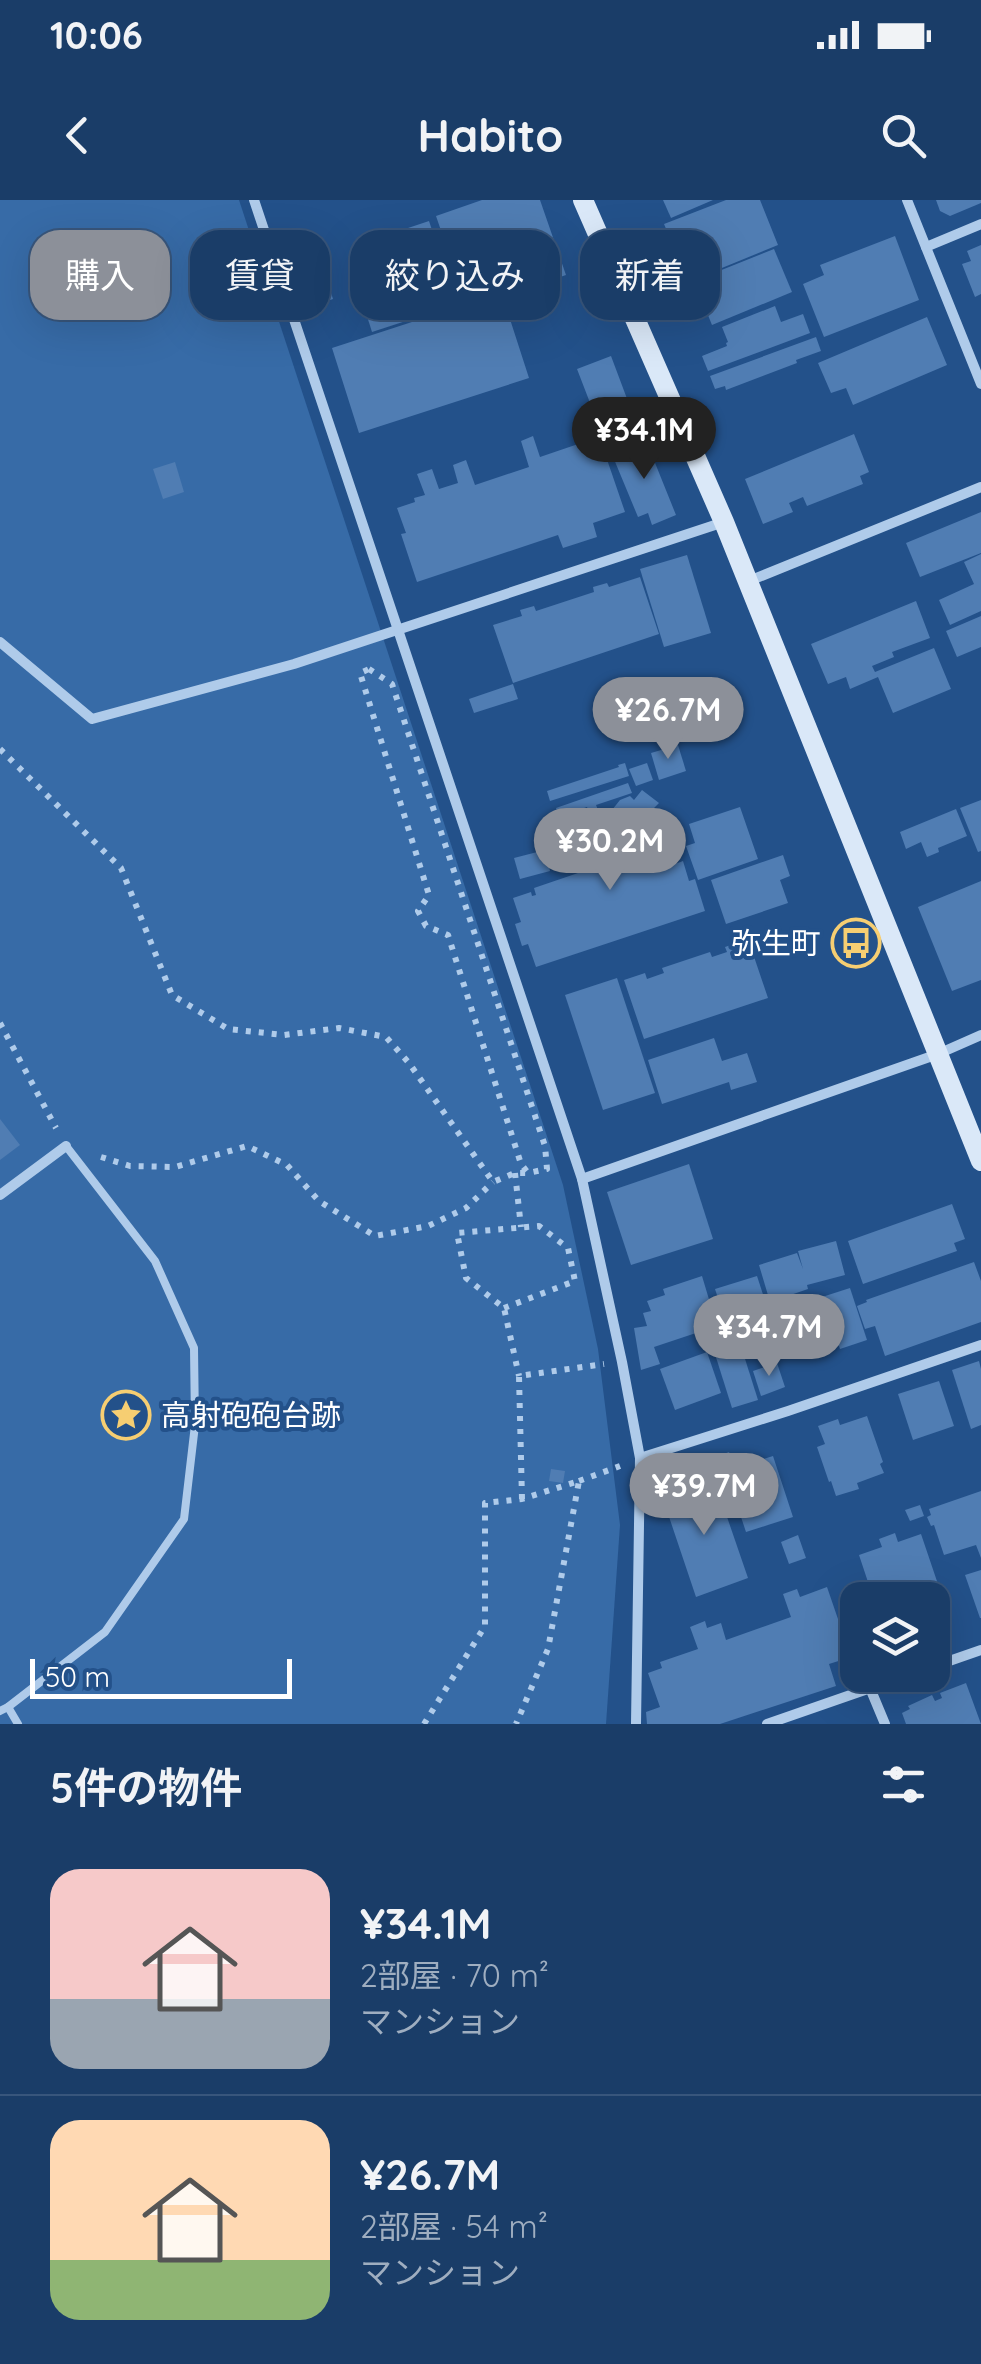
<!DOCTYPE html>
<html lang="ja">
<head>
<meta charset="utf-8">
<style>
  body { margin:0; font-family:Quicksand,"Noto Sans JP",sans-serif; background:#274871; color:#f1f3f6; height:100vh; display:flex; flex-direction:column; font-size:38px; white-space:nowrap }
  * { box-sizing:border-box; margin:0 }
  p { font-size:32px; color:#9faec0 }
  .icon { flex:none; width:55px; height:55px; fill:none; stroke:currentColor; stroke-width:2; stroke-linecap:round; stroke-linejoin:round }
  .map { position:relative; height:1524px; overflow:hidden }
  .sheet { display:flex; flex-direction:column; background:#1a3d68; flex:1 }
  .sheet>* { flex:none }
  .banner { position:absolute; left:30px; top:30px; width:922px; height:90px; display:flex; gap:20px }
  .tools { position:absolute; left:840px; top:1382px; display:grid; gap:20px }
  .tools a { display:grid; place-items:center; width:110px; height:110px; border-radius:20px; background:#1a3d68; box-shadow:0 10px 40px #0002,0 0 0 2px #38567c; font-size:50px }
  .scale { position:absolute; left:30px; bottom:25px; width:262px; box-sizing:border-box; padding-left:10px; border:5px solid #fff; border-top:0; font-size:28px; line-height:35px; white-space:nowrap; color:#fff; -webkit-text-stroke:8px #23518a; paint-order:stroke }
  .price { position:absolute; translate:-50% -85px; padding:0 22px; border-radius:35px; background:#8c9099; color:#fff; font-size:32px; line-height:65px; filter:drop-shadow(0 2px 5px #0008) }
  .price::after { content:''; position:absolute; left:50%; top:60px; width:30px; height:22px; margin-left:-15px; background:inherit; clip-path:polygon(0 0,100% 0,50% 100%) }
  .price.selected { background:#222; color:#fff }
  ul { padding:0; list-style:none }
  li { display:flex; align-items:center; gap:30px; height:250px; padding:0 50px }
  li+li { border-top:2px solid #38567c }
  li span { display:grid; place-items:center; flex:none; width:280px; height:200px; border-radius:30px; color:#555 }
  li>.icon { margin-inline-start:auto }
  span .icon { width:120px; height:120px; fill:#fffc; stroke-width:1 }
  li b { font-size:42px }
  h2 { display:flex; justify-content:space-between; align-items:center; height:120px; padding:0 50px; font-size:42px }
  .chip { padding:0 35px; border-radius:30px; background:#1a3d68; box-shadow:0 10px 40px #0002,0 0 0 2px #38567c; font-size:35px; line-height:90px }
  .chip.selected { background:#8c9099; color:#fff }
  .status { display:flex; justify-content:space-between; align-items:center; height:70px; padding:0 50px; background:#1a3d68; direction:ltr }
  .status svg { height:28px; fill:currentColor }
  header { display:flex; justify-content:space-between; align-items:center; height:130px; padding:0 50px; background:#1a3d68; font-size:45px; font-weight:700 }
  .map>svg:first-child { display:block }
  .green { fill:#376ba7 }
  .building { fill:#507db3 }
  .lines { fill:none; stroke-linecap:round; stroke-linejoin:round }
  .path { stroke:#afcbea; stroke-width:6; stroke-dasharray:5 8; stroke-linecap:butt }
  .lane { stroke:#afcbea; stroke-width:8 }
  .street { stroke:#afcbea; stroke-width:10 }
  .secondary { stroke:#dae8f8; stroke-width:20 }
  .labels { text-anchor:middle; dominant-baseline:central; stroke-width:8; stroke-linejoin:round; paint-order:stroke }
  .poi-label { font-size:30px; fill:#fff; stroke:#23518a; text-anchor:end }
</style>
</head>
<body>
<div class="status"><b>10:06</b><svg viewBox="0 0 49 12"><path d="M0 12V9h3v3zM5 12V6h3v6zM10 12V3h3v9zM15 12V0h3v12zM26 1h20v11H26zM47 4h2v5h-2z"/></svg></div>
<header><svg class="icon" aria-label="back" viewBox="0 0 24 24"><path d="M15 5l-7 7 7 7"/></svg>Habito<svg class="icon" aria-label="search" viewBox="0 0 24 24"><circle cx="10" cy="10" r="6"/><path d="M15 15l6 6"/></svg></header>
<div class="map">
<svg width="981" height="1524" viewBox="0 0 981 1524">
  <rect width="100%" height="100%" fill="#23518a"/>
  <polygon class="green" points="0,0 239,0 563,985 598,1149 620,1325 606,1524 0,1524"/>
  <g class="building">
    <polygon points="482,0 540,0 566,75 505,96 503,89 465,101 436,16"/>
    <polygon points="663,0 713,0 671,18"/>
    <polygon points="726,0 760,0 778,45 717,70 710,52 681,64 664,24"/>
    <polygon points="936,0 981,0 981,3 950,16 940,11"/>
    <polygon points="429,21 443,63 370,87 357,45"/>
    <polygon points="895,36 919,100 824,137 803,84 824,75 820,65"/>
    <polygon points="981,45 981,94 975,97 962,64 971,61 967,51"/>
    <polygon points="774,49 792,92 712,125 694,81"/>
    <polygon points="319,56 333,99 319,104 305,60"/>
    <polygon points="442,67 455,105 372,132 360,94"/>
    <polygon points="495,95 500,112 507,110 529,178 359,233 332,148"/>
    <polygon points="775,106 781,122 803,114 810,133 708,171 702,156 727,146 726,143 728,142 722,127"/>
    <polygon points="927,117 947,165 853,205 846,188 831,193 818,163"/>
    <polygon points="816,137 821,151 796,160 797,163 726,190 725,186 715,189 710,176"/>
    <polygon points="611,156 629,204 624,206 627,215 635,212 643,234 607,247 577,169"/>
    <polygon points="854,234 869,272 860,276 863,284 807,306 803,297 789,303 793,312 763,324 745,279"/>
    <polygon points="533,236 540,257 584,242 586,247 601,242 625,312 593,323 597,337 563,348 558,335 417,382 401,334 406,333 397,308 415,302 414,298 425,295 417,274 432,269 439,289 458,283 453,265 466,260 475,285 529,267 521,241"/>
    <polygon points="645,238 676,315 652,325 648,313 638,317 611,252"/>
    <polygon points="175,262 184,292 163,299 153,269"/>
    <polygon points="981,312 981,353 920,377 906,343"/>
    <polygon points="981,354 981,411 950,425 939,400 974,384 964,362"/>
    <polygon points="687,355 711,433 664,447 640,369"/>
    <polygon points="640,377 659,434 513,483 493,425 522,416 520,410 534,406 536,411 594,392 593,387 607,383 609,387"/>
    <polygon points="916,401 930,438 892,452 894,457 872,466 875,472 934,448 951,489 893,513 878,477 850,489 846,477 828,484 811,444"/>
    <polygon points="981,416 981,447 957,457 946,431"/>
    <polygon points="513,484 518,499 474,513 469,499"/>
    <polygon points="678,545 686,571 659,580 651,553"/>
    <polygon points="625,563 629,576 550,601 547,591 619,567 618,565"/>
    <polygon points="647,563 653,580 636,586 629,569"/>
    <polygon points="628,583 632,593 596,605 602,620 593,624 587,607 570,613 575,626 563,630 556,608"/>
    <polygon points="642,590 659,603 654,608 669,620 664,627 679,638 669,651 671,650 675,664 683,661 689,681 695,679 705,711 536,767 528,744 522,746 515,724 521,722 513,698 531,692 532,696 536,695 534,688 578,673 574,660 586,656 590,670 645,652 648,658 669,651 648,635 629,640 604,620 620,600 630,596 634,600"/>
    <polygon points="981,600 981,651 978,652 960,608"/>
    <polygon points="740,607 758,659 698,680 686,646 695,643 689,624"/>
    <polygon points="956,609 967,636 938,648 939,652 927,657 921,642 906,649 900,632"/>
    <polygon points="545,650 550,671 520,679 514,658"/>
    <polygon points="783,655 790,676 780,680 788,703 726,724 711,680"/>
    <polygon points="981,681 981,780 952,791 918,707"/>
    <polygon points="748,739 768,798 644,839 624,780 645,773 647,779 664,773 662,768 710,752 712,757 727,752 725,747"/>
    <polygon points="617,778 655,893 603,910 565,795"/>
    <polygon points="714,838 722,861 747,853 757,882 731,890 729,882 662,904 648,860"/>
    <polygon points="0,919 20,945 0,960"/>
    <polygon points="689,964 713,1039 631,1065 607,992"/>
    <polygon points="952,1004 965,1039 954,1043 957,1051 863,1084 848,1041"/>
    <polygon points="836,1041 845,1075 807,1085 808,1089 770,1102 759,1065 797,1053 803,1069 798,1051"/>
    <polygon points="974,1062 981,1081 981,1122 885,1156 875,1126 865,1129 857,1106 867,1102 866,1100"/>
    <polygon points="702,1076 717,1126 654,1147 660,1164 641,1170 634,1128 647,1126 643,1113 651,1111 647,1101 665,1095 663,1089"/>
    <polygon points="757,1076 771,1119 729,1132 715,1089"/>
    <polygon points="850,1088 867,1140 840,1149 822,1097"/>
    <polygon points="740,1143 758,1200 732,1208 714,1151"/>
    <polygon points="707,1152 721,1193 675,1210 660,1169"/>
    <polygon points="979,1161 981,1169 981,1225 971,1229 952,1170"/>
    <polygon points="777,1163 785,1187 761,1196 753,1171"/>
    <polygon points="939,1181 954,1226 913,1240 898,1194"/>
    <polygon points="867,1216 883,1262 880,1264 884,1273 857,1283 859,1289 836,1296 831,1281 829,1282 817,1247 825,1244 818,1226 838,1219 840,1225"/>
    <polygon points="729,1252 736,1269 723,1274 716,1257"/>
    <polygon points="773,1256 793,1317 746,1332 727,1275 739,1271 738,1267"/>
    <polygon points="551,1269 565,1271 563,1283 549,1281"/>
    <polygon points="715,1282 748,1378 696,1397 660,1290 679,1284 682,1293"/>
    <polygon points="981,1291 981,1358 976,1345 944,1355 934,1325 931,1326 927,1317 931,1315 929,1309"/>
    <polygon points="920,1305 924,1316 910,1321 905,1310"/>
    <polygon points="895,1333 898,1342 921,1334 942,1396 931,1400 874,1400 859,1355 882,1347 879,1339"/>
    <polygon points="798,1335 806,1358 789,1364 781,1342"/>
    <polygon points="981,1370 981,1418 980,1418 965,1375"/>
    <polygon points="827,1387 851,1457 829,1464 836,1486 720,1524 647,1524 646,1512 660,1507 648,1473 662,1468 660,1462 698,1449 690,1427 705,1421 707,1428 721,1423 726,1440 791,1417 783,1394 797,1389 800,1397"/>
    <polygon points="966,1483 981,1524 906,1524 902,1513 910,1509 908,1506 932,1495 935,1501 942,1498 940,1493"/>
  </g>
  <g class="lines">
    <g class="path">
      <polygon points="369,469 392,484 545,946 547,969 528,973 521,964 448,735 426,726 418,711 429,695 360,473"/>
      <polyline points="0,549 121,668 172,795 228,829 284,835 339,828 386,837 409,863 493,982 515,973 527,973"/>
      <polyline points="0,823 56,928"/>
      <polyline points="101,957 130,966 175,967 247,946 287,965 319,1001 375,1036 428,1026 466,1008 493,982"/>
      <polyline points="515,973 521,1027"/>
      <polyline points="504,1108 575,1081 568,1048 539,1026 457,1033 466,1078 504,1108 519,1176"/>
      <polyline points="579,1281 620,1266"/>
      <polyline points="522,1299 519,1176 604,1164"/>
      <polyline points="424,1524 485,1426 485,1303 522,1299 579,1281 548,1449 516,1524"/>
    </g>
    <g class="lane">
      <polyline points="8,1507 18,1524"/>
      <polyline points="0,1511 8,1507 105,1432 184,1319 195,1225 194,1148 155,1061 66,946"/>
    </g>
    <g class="street">
      <polyline points="254,0 582,979 622,1162 640,1258 636,1524"/>
      <polyline points="907,0 981,184"/>
      <polyline points="926,47 981,24"/>
      <polyline points="749,381 981,287"/>
      <polyline points="0,442 92,519 294,464 724,322"/>
      <polyline points="582,979 938,854 981,835"/>
      <polyline points="0,995 66,946"/>
      <polyline points="640,1258 788,1211 981,1145"/>
      <polyline points="932,1467 981,1450"/>
      <polyline points="870,1488 885,1524"/>
      <polyline points="767,1524 908,1475"/>
    </g>
    <polyline class="secondary" points="583,0 724,322 981,961"/>
  </g>
  <defs>
    <g id="bus-ring" transform="scale(2.5)"><circle r="9.5" fill="#23518a" stroke="#f6ce72" stroke-width="1.5"/><path d="M-5-6H5V4H4V6H2V4H-2V6H-4V4H-5ZM-3.5-4V0h7V-4ZM-3.5 1.2v1.5H-2V1.2ZM2 1.2v1.5H3.5V1.2Z" fill="#f6ce72"/></g>
    <g id="sight-ring" transform="scale(2.5)"><circle r="9.5" fill="#23518a" stroke="#f6ce72" stroke-width="1.5"/><path d="M0-6L1.8-2.2L6-1.7L2.9 1.2L3.7 5.4L0 3.3L-3.7 5.4L-2.9 1.2L-6-1.7L-1.8-2.2Z" fill="#f6ce72"/></g>
  </defs>
  <g fill-rule="evenodd">
    <use href="#bus-ring" x="856" y="743"/>
    <use href="#sight-ring" x="126" y="1215"/>
  </g>
  <g class="labels">
    <g class="poi-label">
      <text x="821" y="743">弥生町</text>
      <text x="161" y="1215" text-anchor="start">高射砲砲台跡</text>
    </g>
  </g>
</svg>
<div class="tools">
<a><svg class="icon" aria-label="layers" viewBox="0 0 24 24"><path d="M12 4l9 5-9 5-9-5zM3 14l9 5 9-5"/></svg></a>
</div>
<div class="scale">50 m</div>
<b class="price selected" style="left:644px;top:282px">¥34.1M</b>
<b class="price" style="left:668px;top:562px">¥26.7M</b>
<b class="price" style="left:610px;top:693px">¥30.2M</b>
<b class="price" style="left:769px;top:1179px">¥34.7M</b>
<b class="price" style="left:704px;top:1338px">¥39.7M</b>
<div class="banner">
<a class="chip selected">購入</a>
<a class="chip">賃貸</a>
<a class="chip">絞り込み</a>
<a class="chip">新着</a>
</div>
</div>
<section class="sheet">
<h2>5件の物件<svg class="icon" aria-label="filters" viewBox="0 0 24 24"><path d="M4 7h16M4 17h16"/><circle cx="9" cy="7" r="2"/><circle cx="15" cy="17" r="2"/></svg></h2>
<ul>
<li><span style="background:linear-gradient(#f6c9c9 65%,#9aa5b1 0)"><svg class="icon" aria-label="home" viewBox="0 0 24 24"><path d="M3 11l9-7 9 7M6 9v11h12V9"/></svg></span><div><b>¥34.1M</b><p>2部屋 · 70 m²</p><p>マンション</p></div></li>
<li><span style="background:linear-gradient(#ffd9b3 70%,#8fb573 0)"><svg class="icon" aria-label="home" viewBox="0 0 24 24"><path d="M3 11l9-7 9 7M6 9v11h12V9"/></svg></span><div><b>¥26.7M</b><p>2部屋 · 54 m²</p><p>マンション</p></div></li>
</ul>
</section>
</body>
</html>
